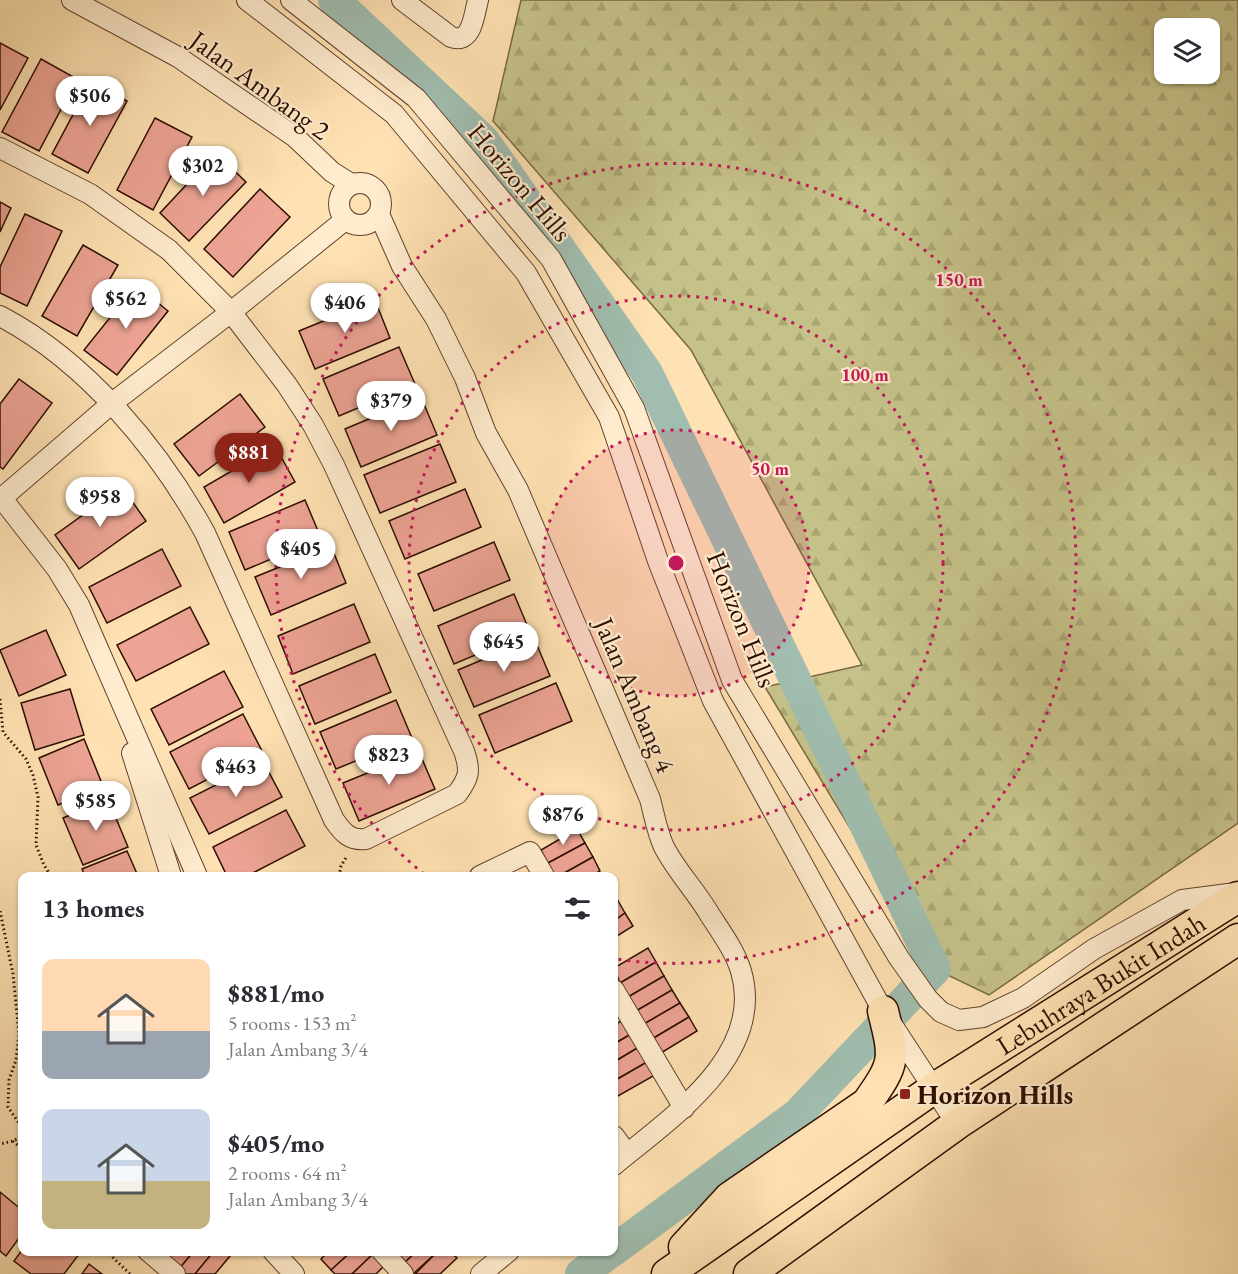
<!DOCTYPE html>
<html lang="en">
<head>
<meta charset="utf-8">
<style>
  body { margin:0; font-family:"EB Garamond",serif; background:#f7f7f7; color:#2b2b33; height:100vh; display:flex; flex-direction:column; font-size:22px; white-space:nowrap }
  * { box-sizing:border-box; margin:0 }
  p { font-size:20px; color:#7c7c81 }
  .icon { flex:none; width:33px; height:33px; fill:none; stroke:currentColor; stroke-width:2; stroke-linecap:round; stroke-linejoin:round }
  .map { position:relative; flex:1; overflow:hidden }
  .panel { position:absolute; left:18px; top:872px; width:600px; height:384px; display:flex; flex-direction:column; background:#fff; border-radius:12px; box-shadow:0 2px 4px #0004 }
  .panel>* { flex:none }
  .buttons { position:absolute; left:1154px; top:18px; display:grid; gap:12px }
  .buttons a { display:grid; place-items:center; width:66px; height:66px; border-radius:12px; background:#fff; box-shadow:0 2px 4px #0004; font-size:30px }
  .price { position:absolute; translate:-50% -51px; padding:0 14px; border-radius:21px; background:#fff; color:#222; font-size:20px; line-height:39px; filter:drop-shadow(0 2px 3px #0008) }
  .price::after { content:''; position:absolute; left:50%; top:36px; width:18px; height:14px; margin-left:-9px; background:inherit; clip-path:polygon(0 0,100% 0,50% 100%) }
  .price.on { background:#8f2418; color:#fff }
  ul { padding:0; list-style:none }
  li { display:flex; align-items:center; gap:18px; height:150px; padding:0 24px }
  li span { display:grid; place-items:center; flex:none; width:168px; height:120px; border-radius:12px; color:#555 }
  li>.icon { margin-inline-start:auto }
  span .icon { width:72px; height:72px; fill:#fffc; stroke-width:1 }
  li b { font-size:26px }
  h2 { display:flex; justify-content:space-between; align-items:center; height:72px; padding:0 24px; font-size:26px }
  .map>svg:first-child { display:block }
  .forest { fill:url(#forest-firs); stroke:#786844; stroke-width:1.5; fill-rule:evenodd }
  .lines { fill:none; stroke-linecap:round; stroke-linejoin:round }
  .river { stroke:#a0bdaf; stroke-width:32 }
  .building { fill:#eea495; stroke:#2c0d00; stroke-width:1.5 }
  .minor-casing { stroke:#61422d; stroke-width:22 }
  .highway-casing { stroke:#2c0d00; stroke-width:33 }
  .path { stroke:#2c0d00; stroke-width:3; stroke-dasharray:1.5 3; stroke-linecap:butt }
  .minor { stroke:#ffecce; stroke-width:20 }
  .highway { stroke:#ffe2b3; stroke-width:30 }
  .ring { fill:none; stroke:#c2185b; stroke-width:3; stroke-dasharray:3 6 }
  .poi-dot { fill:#8f2418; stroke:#ffecce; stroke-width:2 }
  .labels { text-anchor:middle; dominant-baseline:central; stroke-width:4.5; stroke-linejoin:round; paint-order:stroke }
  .street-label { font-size:27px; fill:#2c0d00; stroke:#ffecce }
  .poi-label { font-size:27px; font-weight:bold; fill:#2c0d00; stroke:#ffecce; text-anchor:start }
  .centre { fill:#c2185b; stroke:#ffecce; stroke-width:3 }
  .ring-label { font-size:18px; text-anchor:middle; font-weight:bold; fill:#c2185b; stroke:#ffecce; stroke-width:4.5; stroke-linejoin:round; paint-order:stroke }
</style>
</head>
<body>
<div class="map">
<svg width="1238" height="1274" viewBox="0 0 1238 1274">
  <defs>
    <pattern id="forest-firs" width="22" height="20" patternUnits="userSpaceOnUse" patternTransform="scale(1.5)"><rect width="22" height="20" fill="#c5c289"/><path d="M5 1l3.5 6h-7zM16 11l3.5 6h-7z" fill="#a9a674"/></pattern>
  </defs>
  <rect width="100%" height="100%" fill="#ffe2b3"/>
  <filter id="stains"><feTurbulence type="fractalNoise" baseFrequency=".00333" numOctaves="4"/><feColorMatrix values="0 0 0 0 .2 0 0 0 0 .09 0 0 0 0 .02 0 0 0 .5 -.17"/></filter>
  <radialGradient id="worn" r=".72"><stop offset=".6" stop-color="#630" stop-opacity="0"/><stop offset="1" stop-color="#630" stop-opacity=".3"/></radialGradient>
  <path class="forest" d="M521 0H1238V823L989 995 935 969 765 687 862 665 691 350 493 121ZM1164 28H1209V74H1164Z"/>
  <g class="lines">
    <g class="river">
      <polyline points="334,0 484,141 647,373 935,969 798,1114 614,1250"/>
      <polyline points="581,1274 612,1251"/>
    </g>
  </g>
  <g class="building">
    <polygon points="0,43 28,58 0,110"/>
    <polygon points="41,59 77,79 39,151 2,132"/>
    <polygon points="91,81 127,101 88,173 52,154"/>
    <polygon points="155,118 192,137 153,210 117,190"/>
    <polygon points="216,153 246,182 189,241 160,213"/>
    <polygon points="260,189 290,217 233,277 204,249"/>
    <polygon points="0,202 11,208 0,232"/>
    <polygon points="25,214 62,231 27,306 0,293 0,267"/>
    <polygon points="83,245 118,265 77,336 42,316"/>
    <polygon points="136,285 168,311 117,375 84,350"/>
    <polygon points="375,300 390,338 315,369 299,331"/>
    <polygon points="399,347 415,384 339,416 323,379"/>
    <polygon points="19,379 52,403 3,469 0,467 0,404"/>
    <polygon points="240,394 265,427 199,476 174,444"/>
    <polygon points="421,397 437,435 361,467 345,429"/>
    <polygon points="440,444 456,482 380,513 364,475"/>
    <polygon points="275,446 295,482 224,523 204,487"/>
    <polygon points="122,487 146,521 79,569 55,535"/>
    <polygon points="465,489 481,527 405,559 389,521"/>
    <polygon points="305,500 321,538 245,570 229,532"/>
    <polygon points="494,542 510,580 434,611 418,574"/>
    <polygon points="331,546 346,583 271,615 255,577"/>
    <polygon points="162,549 181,586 107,623 89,587"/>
    <polygon points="514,594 530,632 454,664 438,626"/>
    <polygon points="354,604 370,642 293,674 278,636"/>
    <polygon points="190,607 209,644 136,681 117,645"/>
    <polygon points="46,630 66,675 19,696 0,650"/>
    <polygon points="534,638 550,676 474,707 458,670"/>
    <polygon points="375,654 391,692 315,724 299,686"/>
    <polygon points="224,671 243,707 169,745 151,709"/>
    <polygon points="556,683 572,721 495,753 479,715"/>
    <polygon points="70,689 84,735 35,750 21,703"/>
    <polygon points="396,700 412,738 336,769 320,732"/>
    <polygon points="243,714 262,751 189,789 170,752"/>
    <polygon points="84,739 103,786 58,805 39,758"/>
    <polygon points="419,752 435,789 359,821 343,783"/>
    <polygon points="263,761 282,797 209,834 190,798"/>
    <polygon points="108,799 128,847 83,865 63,818"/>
    <polygon points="286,810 305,846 247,876 227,876 213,847"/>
    <polygon points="577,829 585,843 548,863 541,850"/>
    <polygon points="585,843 593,857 559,876 555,876 548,863"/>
    <polygon points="127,851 138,876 85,876 82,869"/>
    <polygon points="593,857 600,871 591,876 559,876"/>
    <polygon points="617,899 625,913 614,921 614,901"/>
    <polygon points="625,913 633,926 614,938 614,921"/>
    <polygon points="648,948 656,962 620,983 614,968"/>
    <polygon points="656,962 664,976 628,997 620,983"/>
    <polygon points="664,976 672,990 636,1011 628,997"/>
    <polygon points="672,990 680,1003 644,1024 636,1011"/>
    <polygon points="680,1003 689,1017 652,1039 644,1024"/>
    <polygon points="689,1017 697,1031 661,1053 652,1039"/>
    <polygon points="623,1020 631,1034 614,1044 614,1025"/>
    <polygon points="631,1034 639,1047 614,1062 614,1044"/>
    <polygon points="639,1047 647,1062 614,1081 614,1062"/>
    <polygon points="647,1062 655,1075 618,1096 614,1087 614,1081"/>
    <polygon points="0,1192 22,1210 22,1234 6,1256 0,1251"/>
    <polygon points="22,1250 77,1251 80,1253 64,1274 31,1274 14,1261"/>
    <polygon points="171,1251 194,1251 179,1269 165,1258"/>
    <polygon points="194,1251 214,1251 195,1274 185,1274 179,1269"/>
    <polygon points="214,1251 224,1251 230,1256 215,1274 195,1274"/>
    <polygon points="329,1251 352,1251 331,1270 321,1259"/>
    <polygon points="352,1251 370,1251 373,1254 352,1274 335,1274 331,1270"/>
    <polygon points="392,1251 417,1251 403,1264"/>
    <polygon points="417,1251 438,1251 413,1274 403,1264"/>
    <polygon points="438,1251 450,1251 457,1258 440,1274 415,1274"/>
    <polygon points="373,1254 384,1266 376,1274 352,1274"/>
    <polygon points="89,1264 102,1274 82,1274"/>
  </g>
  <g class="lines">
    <g class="minor-casing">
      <g id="minor">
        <polyline points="72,0 178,57 295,137 332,172 351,184"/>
        <polyline points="247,0 394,114 526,273 609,417 658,561 713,701 883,1011 957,1124"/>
        <polyline points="291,0 416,98 551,259 634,408 732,680 899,958 928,999 941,1012 959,1020 983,1017 1023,998 1094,949 1182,900 1236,893"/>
        <path d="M402 0 451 37C472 45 474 15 478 0"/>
        <path d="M0 148 90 194 169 250 231 312 287 385 313 425 334 465 464 751C471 771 469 778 457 794L366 839C350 841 343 833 334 820L205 533C159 449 86 361 0 316"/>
        <circle cx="360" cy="204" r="21"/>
        <path d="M379 214 402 266 436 319 465 378 486 433 518 490 650 799C654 814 657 832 664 847 677 872 696 891 710 915 721 932 735 951 741 971 766 1056 669 1119 614 1165"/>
        <polyline points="0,496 57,569 79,605 197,876"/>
        <polyline points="2,498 111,404 231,312 345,220"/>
        <polyline points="132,753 171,876"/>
        <polyline points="480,876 530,852 544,876"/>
        <polyline points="614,990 684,1108"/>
        <polyline points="614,1136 627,1154"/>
        <polyline points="148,1251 175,1274"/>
        <polyline points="273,1251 294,1274"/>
        <polyline points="382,1251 403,1274"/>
        <polyline points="481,1274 509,1251"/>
      </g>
    </g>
    <g class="highway-casing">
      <g id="highway">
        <path d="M684 1247 730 1197 867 1103C896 1062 895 1059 883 1011"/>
        <path id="s1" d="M667 1274 933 1089 1238 897"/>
        <polyline points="749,1274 957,1124 1238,939"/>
      </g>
    </g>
    <g class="path">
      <polyline points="0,699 3,732 26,759 33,775 38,797 36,845 44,865 51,876"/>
      <polyline points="339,876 341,866 347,856"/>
      <polyline points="0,911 13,974 19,1034 16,1060 9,1080 8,1107 19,1123 22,1129 22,1136 13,1141 0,1144"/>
      <polyline points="13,1141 22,1149"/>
      <polyline points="106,1251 130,1274"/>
    </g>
    <use href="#minor" class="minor"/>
    <use href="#highway" class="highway"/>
  </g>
  <circle cx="676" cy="563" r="133" fill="#c2185b" fill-opacity=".12"/>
  <g class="ring">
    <circle cx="676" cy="563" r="133"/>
    <circle cx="676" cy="563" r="267"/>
    <path d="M424 874A400 400 0 1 1 617 959"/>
  </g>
  <rect class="poi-dot" x="899" y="1088" width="12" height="12" rx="3"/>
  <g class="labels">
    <g class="street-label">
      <text transform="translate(260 85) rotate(36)">Jalan Ambang 2</text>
      <text transform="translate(520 182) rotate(50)">Horizon Hills</text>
      <text transform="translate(742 619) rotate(68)">Horizon Hills</text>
      <text transform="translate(635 695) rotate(67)">Jalan Ambang 4</text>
      <text stroke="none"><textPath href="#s1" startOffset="522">Lebuhraya Bukit Indah</textPath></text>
    </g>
    <g class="poi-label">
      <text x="917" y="1094">Horizon Hills</text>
    </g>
  </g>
  <circle cx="676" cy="563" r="9" class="centre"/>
  <g class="ring-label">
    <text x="959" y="286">150 m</text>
    <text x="865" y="381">100 m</text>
    <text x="770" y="475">50 m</text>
  </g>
  <rect width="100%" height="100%" filter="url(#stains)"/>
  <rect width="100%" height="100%" fill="url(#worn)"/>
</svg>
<div class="buttons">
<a><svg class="icon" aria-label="layers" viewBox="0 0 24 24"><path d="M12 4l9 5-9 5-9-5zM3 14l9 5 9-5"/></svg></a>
</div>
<b class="price" style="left:90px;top:127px">$506</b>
<b class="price" style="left:203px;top:197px">$302</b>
<b class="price" style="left:126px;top:330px">$562</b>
<b class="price" style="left:345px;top:334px">$406</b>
<b class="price" style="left:391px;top:432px">$379</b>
<b class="price on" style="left:249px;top:484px">$881</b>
<b class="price" style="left:100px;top:528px">$958</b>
<b class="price" style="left:301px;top:580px">$405</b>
<b class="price" style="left:504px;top:673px">$645</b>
<b class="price" style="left:389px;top:786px">$823</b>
<b class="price" style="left:236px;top:798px">$463</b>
<b class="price" style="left:96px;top:832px">$585</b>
<b class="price" style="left:563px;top:846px">$876</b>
<section class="panel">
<h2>13 homes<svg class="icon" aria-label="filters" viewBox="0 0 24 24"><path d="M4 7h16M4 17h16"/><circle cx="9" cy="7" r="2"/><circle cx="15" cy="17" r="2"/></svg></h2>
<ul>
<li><span style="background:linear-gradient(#ffd9b3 60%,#9aa5b1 0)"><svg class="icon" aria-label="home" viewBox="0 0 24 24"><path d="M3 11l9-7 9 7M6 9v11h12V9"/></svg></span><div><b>$881/mo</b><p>5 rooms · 153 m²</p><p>Jalan Ambang 3/4</p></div></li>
<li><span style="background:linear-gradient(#c9d6e8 60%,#c2b280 0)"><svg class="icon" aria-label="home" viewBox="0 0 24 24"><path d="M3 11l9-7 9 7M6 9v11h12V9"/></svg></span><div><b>$405/mo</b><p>2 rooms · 64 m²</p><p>Jalan Ambang 3/4</p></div></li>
</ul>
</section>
</div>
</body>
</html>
